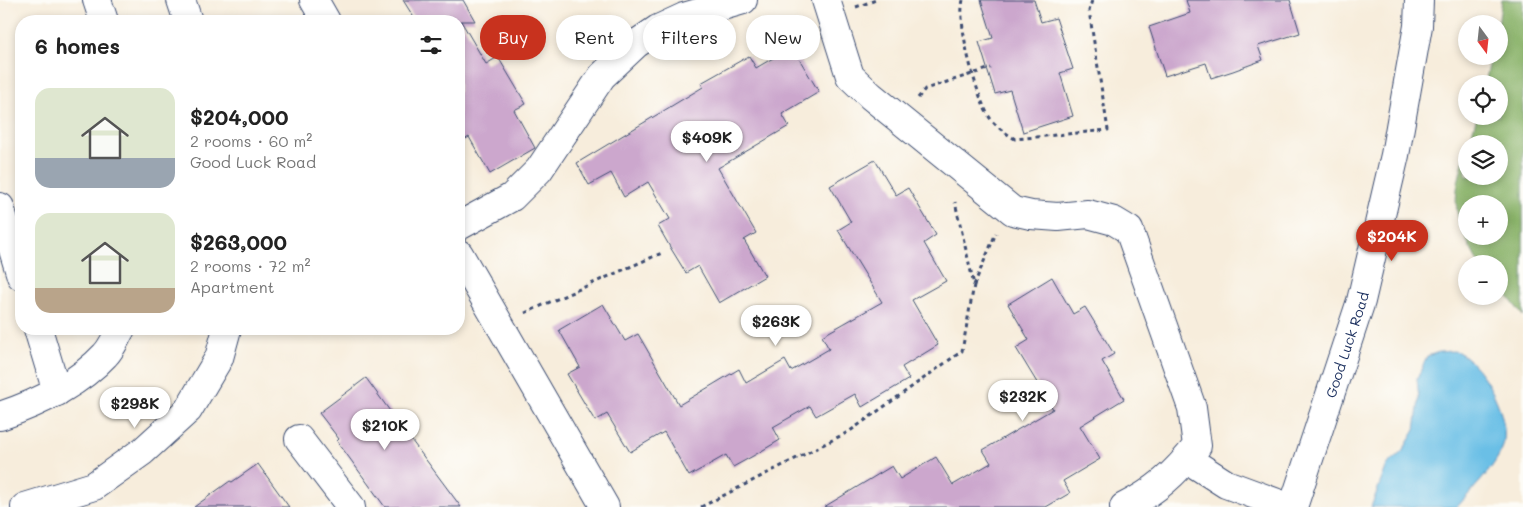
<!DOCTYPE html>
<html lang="en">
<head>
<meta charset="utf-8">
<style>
  body { margin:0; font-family:Mali,sans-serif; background:#f6f6f6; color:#222; height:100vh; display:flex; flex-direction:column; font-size:19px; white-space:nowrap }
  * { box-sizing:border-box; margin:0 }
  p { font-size:16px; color:#767676 }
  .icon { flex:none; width:28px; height:28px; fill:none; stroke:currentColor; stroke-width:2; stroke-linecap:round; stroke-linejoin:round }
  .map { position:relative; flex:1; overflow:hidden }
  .sheet { position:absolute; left:15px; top:15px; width:450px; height:320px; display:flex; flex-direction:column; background:#fff; border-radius:20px; box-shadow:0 2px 8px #0003 }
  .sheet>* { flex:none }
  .hud { position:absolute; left:480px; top:15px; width:475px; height:45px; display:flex; gap:10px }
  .needle { width:32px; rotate:165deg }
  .tools { position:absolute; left:1458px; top:15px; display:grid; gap:10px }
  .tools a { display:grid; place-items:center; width:50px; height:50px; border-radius:50%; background:#fff; box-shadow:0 2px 8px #0003; font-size:25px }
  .price { position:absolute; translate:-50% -42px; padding:0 11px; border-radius:18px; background:#fff; color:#222; font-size:16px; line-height:32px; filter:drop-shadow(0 1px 2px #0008) }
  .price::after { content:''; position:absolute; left:50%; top:30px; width:15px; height:11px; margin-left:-8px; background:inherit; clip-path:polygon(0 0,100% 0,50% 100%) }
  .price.active { background:#c8321e; color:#fff }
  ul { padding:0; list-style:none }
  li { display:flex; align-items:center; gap:15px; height:125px; padding:0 20px }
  li span { display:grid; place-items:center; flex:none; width:140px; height:100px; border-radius:15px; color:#555 }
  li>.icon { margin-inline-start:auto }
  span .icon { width:60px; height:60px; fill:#fffc; stroke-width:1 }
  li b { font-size:21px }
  h2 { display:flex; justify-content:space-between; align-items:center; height:60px; padding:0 20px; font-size:21px }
  .pill { padding:0 18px; border-radius:22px; background:#fff; box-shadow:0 2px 8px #0003; font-size:18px; line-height:45px }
  .pill.active { background:#c8321e; color:#fff }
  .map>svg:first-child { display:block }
  .forest { fill:#89b269; stroke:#527064; fill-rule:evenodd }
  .water { fill:#6abfe6; stroke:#4277a2 }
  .building { fill:#cca7cd }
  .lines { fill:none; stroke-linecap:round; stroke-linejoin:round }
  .minor-casing { stroke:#3c4c71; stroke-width:30 }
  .major-casing { stroke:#3c4c71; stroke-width:30 }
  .path { stroke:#3c4c71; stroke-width:3; stroke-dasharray:4 4; stroke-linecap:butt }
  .minor { stroke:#fff; stroke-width:28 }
  .major { stroke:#fff; stroke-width:28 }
  .labels { text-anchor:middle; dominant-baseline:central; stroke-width:5; stroke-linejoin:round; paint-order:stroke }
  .street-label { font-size:14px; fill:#1b2f5e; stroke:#fdfcf7 }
</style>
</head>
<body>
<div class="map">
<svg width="1523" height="507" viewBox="0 0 1523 507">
  <rect width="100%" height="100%" fill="#fdfcf7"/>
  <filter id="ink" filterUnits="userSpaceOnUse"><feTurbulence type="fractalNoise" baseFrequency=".02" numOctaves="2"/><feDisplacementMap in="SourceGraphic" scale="10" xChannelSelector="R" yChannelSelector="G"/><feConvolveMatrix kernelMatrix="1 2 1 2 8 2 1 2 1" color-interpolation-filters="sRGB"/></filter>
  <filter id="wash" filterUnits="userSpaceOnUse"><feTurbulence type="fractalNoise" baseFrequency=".0096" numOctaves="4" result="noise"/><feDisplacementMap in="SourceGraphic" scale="20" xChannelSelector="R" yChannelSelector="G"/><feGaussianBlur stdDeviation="1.12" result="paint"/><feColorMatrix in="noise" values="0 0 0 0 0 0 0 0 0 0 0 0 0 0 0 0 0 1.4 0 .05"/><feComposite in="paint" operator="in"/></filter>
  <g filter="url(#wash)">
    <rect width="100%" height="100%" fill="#f7eddc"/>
    <path class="forest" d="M1502 0H1523V316L1499 285V264H1479C1453 216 1450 205 1466 152V176H1499V144H1469L1477 116H1499V84H1485L1491 56H1499L1498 24ZM1466 204H1499V236H1466Z"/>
    <path class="water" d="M1439 352C1444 352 1453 350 1458 352 1484 365 1513 421 1502 449 1493 470 1472 490 1457 507H1371L1387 465 1402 452 1415 430 1419 400 1417 379 1427 356Z"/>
    <g id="blocks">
      <g class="building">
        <polygon points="403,0 463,0 475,21 461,21 486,64 498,57 526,104 514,110 535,148 490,174 469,137 459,143 459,21 416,21"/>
        <polygon points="981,0 1034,0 1041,22 1056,18 1073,69 1060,73 1073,116 1023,132 1010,90 995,94 979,42 993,38"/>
        <polygon points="1186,0 1290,0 1300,33 1258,46 1263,60 1233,71 1211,78 1206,63 1165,76 1149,27 1190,13"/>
        <polygon points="792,47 819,92 782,114 789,126 718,168 756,233 744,240 765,276 719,303 698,266 686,273 670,247 658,226 670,219 648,182 624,197 611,173 589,185 577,163 703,87 701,83 749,56 756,68"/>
        <polygon points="875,160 896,195 908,188 936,235 924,243 946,281 912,300 938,345 902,367 909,379 862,407 855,394 816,416 810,406 773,427 780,440 753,456 733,467 726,455 689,476 664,432 630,452 607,414 595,421 567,374 580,367 559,330 603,304 625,341 638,334 679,405 739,369 746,383 785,360 791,371 829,349 822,336 882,302 838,230 851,222 830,186"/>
        <polygon points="1052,277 1073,314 1085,307 1114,354 1102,361 1124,399 1080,426 1100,459 1063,481 1070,493 1046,507 824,507 892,466 900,479 936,457 953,485 991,463 983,450 1053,409 1016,348 1029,340 1008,304"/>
        <polygon points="366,378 403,429 461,507 385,507 337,441 339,439 319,413"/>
        <polygon points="258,464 289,507 194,507 230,481 232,482"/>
      </g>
    </g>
  </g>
  <g filter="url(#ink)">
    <use href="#blocks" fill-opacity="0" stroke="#3c4c71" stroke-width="1"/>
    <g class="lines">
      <g class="minor-casing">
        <g id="minor">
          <polyline points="97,0 104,21"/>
          <polyline points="181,0 188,21"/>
          <polyline points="314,0 326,21"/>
          <path d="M826 0 850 76 871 96 1013 211 1031 215 1058 217 1088 214 1114 221 1129 230 1192 408 1197 446C1175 474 1156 491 1124 507"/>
          <polyline points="0,207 21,276"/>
          <polyline points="459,226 512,197 539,170 602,76 636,44 658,29 684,17 743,0"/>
          <polyline points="459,254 605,507"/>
          <polyline points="38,329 57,392"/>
          <path d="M0 416C39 403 77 385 105 355 112 348 116 337 121 329"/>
          <polyline points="299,439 351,507"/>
          <polyline points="1187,459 1226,484 1288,507"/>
          <polyline points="25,507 94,486 143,451 188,410 219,358 227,329"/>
        </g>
      </g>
      <g class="major-casing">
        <g id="major">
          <path id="s1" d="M1293 507 1361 301 1395 155 1418 26 1419 0"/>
        </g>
      </g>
      <g class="path">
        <path d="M963 0C957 24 975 90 987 113 993 125 1004 132 1015 139L1108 130 1089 11 1092 0"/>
        <polyline points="856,7 876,0"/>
        <polyline points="918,98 925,89 991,68"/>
        <polyline points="974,285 996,233"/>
        <polyline points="525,313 664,252"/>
        <polyline points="701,507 850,431 962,351 974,285 955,202"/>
      </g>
      <use href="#minor" class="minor"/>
      <use href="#major" class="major"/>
    </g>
  </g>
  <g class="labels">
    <g class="street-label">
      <text stroke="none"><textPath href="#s1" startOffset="171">Good Luck Road</textPath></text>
    </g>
  </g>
</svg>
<div class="tools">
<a><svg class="needle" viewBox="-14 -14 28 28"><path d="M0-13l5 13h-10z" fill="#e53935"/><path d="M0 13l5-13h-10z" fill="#767676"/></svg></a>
<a><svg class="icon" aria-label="locate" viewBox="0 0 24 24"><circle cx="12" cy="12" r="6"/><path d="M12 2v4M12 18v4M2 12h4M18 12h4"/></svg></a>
<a><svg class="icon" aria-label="layers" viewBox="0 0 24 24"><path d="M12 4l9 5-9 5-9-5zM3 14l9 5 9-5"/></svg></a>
<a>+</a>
<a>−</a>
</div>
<b class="price" style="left:707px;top:163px">$409K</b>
<b class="price active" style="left:1392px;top:262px">$204K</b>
<b class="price" style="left:776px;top:347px">$263K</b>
<b class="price" style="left:1023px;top:422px">$232K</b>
<b class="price" style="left:135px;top:429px">$298K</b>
<b class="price" style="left:385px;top:451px">$210K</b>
<div class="hud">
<a class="pill active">Buy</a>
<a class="pill">Rent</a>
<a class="pill">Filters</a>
<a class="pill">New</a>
</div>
<section class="sheet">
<h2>6 homes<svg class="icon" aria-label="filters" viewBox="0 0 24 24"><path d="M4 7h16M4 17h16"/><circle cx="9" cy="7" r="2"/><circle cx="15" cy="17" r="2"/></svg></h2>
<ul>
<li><span style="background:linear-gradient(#dfe7d0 70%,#9aa5b1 0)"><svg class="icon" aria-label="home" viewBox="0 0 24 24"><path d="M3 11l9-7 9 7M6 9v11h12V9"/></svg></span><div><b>$204,000</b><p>2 rooms · 60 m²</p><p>Good Luck Road</p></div></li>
<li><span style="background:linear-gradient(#dfe7d0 75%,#b9a48a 0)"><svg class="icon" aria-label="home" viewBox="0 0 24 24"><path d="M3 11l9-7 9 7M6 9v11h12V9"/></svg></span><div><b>$263,000</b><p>2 rooms · 72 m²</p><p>Apartment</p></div></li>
</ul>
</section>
</div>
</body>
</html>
